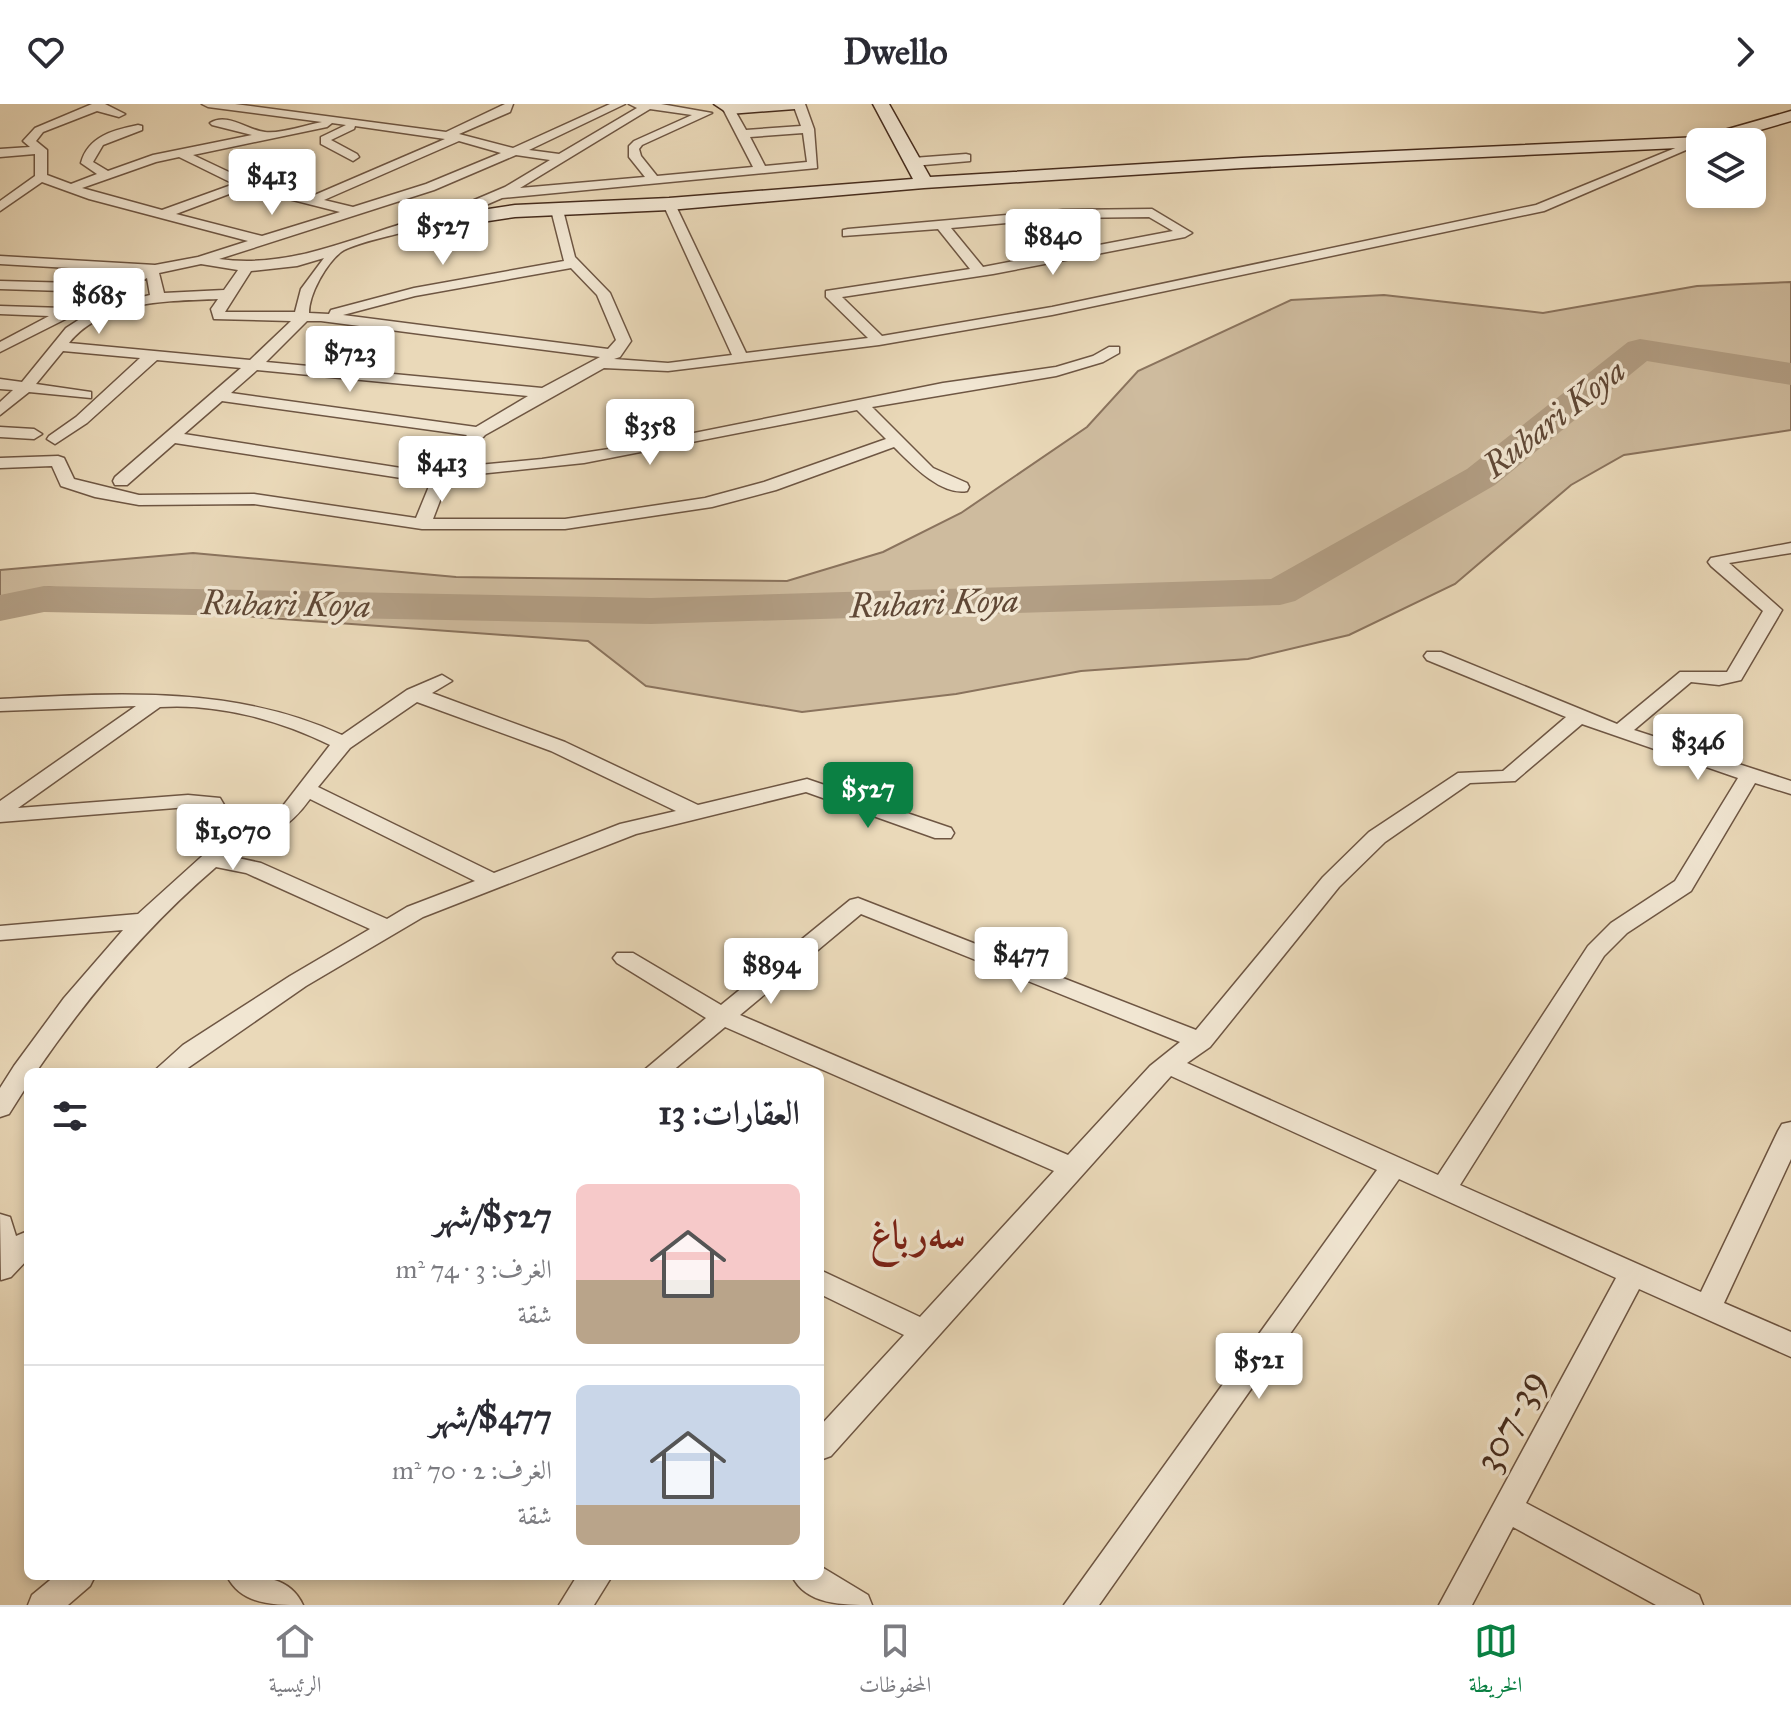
<!DOCTYPE html>
<html lang="ar">
<head>
<meta charset="utf-8">
<style>
  body { margin:0; font-family:"IM FELL Great Primer",Amiri,serif; background:#f2f2f3; color:#2b2b33; direction:rtl; height:100vh; display:flex; flex-direction:column; font-size:30px; white-space:nowrap }
  * { box-sizing:border-box; margin:0 }
  p { font-size:26px; color:#7c7c81 }
  .icon { flex:none; width:44px; height:44px; fill:none; stroke:currentColor; stroke-width:2; stroke-linecap:round; stroke-linejoin:round }
  .map { position:relative; flex:1; overflow:hidden; direction:ltr }
  .sheet { position:absolute; left:24px; top:964px; width:800px; height:512px; display:flex; flex-direction:column; background:#fff; border-radius:12px; box-shadow:0 4px 12px #0003; direction:rtl }
  .sheet>* { flex:none }
  .tools { position:absolute; left:1686px; top:24px; display:grid; gap:16px }
  .tools a { display:grid; place-items:center; width:80px; height:80px; border-radius:12px; background:#fff; box-shadow:0 4px 12px #0003; font-size:40px }
  .price { position:absolute; translate:-50% -68px; padding:0 18px; border-radius:8px; background:#fff; color:#222; font-size:26px; line-height:52px; filter:drop-shadow(0 2px 4px #0008) }
  .price::after { content:''; position:absolute; left:50%; top:48px; width:24px; height:18px; margin-left:-12px; background:inherit; clip-path:polygon(0 0,100% 0,50% 100%) }
  .price.selected { background:#0b8043; color:#fff }
  ul { padding:0; list-style:none }
  li { display:flex; align-items:center; gap:24px; height:200px; padding:0 24px }
  li+li { border-top:2px solid #e1e1e2 }
  li span { display:grid; place-items:center; flex:none; width:224px; height:160px; border-radius:12px; color:#555 }
  li>.icon { margin-inline-start:auto }
  span .icon { width:96px; height:96px; fill:#fffc; stroke-width:1 }
  li b { font-size:34px }
  h2 { display:flex; justify-content:space-between; align-items:center; height:96px; padding:0 24px; font-size:34px }
  header { display:flex; justify-content:space-between; align-items:center; height:104px; padding:0 24px; background:#fff; font-size:36px; font-weight:800 }
  .tab-bar { display:flex; justify-content:space-around; align-items:center; height:112px; border-top:2px solid #e1e1e2; background:#fff; font-size:22px; color:#7c7c81 }
  .tab-bar a { display:grid; justify-items:center; gap:4px }
  .tab-bar .selected { color:#0b8043 }
  .map>svg:first-child { display:block }
  .green { fill:#cebb9e; stroke:#8a735d; stroke-width:2 }
  .lines { fill:none; stroke-linecap:round; stroke-linejoin:round }
  .river { fill:#b29e84; fill-rule:evenodd }
  .street-casing { stroke:#6e5643; stroke-width:3 }
  .secondary-casing { stroke:#452b1c; stroke-width:3 }
  .street { fill:#f1e6d2; fill-rule:evenodd }
  .secondary { fill:#f1e6d2; fill-rule:evenodd }
  .labels { text-anchor:middle; dominant-baseline:central; stroke-width:7; stroke-linejoin:round; paint-order:stroke }
  .water-label { font-size:34px; font-style:italic; fill:#604836; stroke:#f1e6d2 }
  .near-street-label { font-size:38px; fill:#452b1c; stroke:#f1e6d2 }
  .near-neighbourhood-label { font-size:40px; font-weight:bold; fill:#7a1f14; stroke:#f1e6d2 }
</style>
</head>
<body>
<header><svg class="icon" aria-label="forward" viewBox="0 0 24 24"><path d="M9 5l7 7-7 7"/></svg>Dwello<svg class="icon" aria-label="heart" viewBox="0 0 24 24"><path d="M12 20l-8-8c-3-5 5-10 8-4 3-6 11-1 8 4z"/></svg></header>
<div class="map">
<svg width="1791" height="1501" viewBox="0 0 1791 1501">
  <rect width="100%" height="100%" fill="#ead9b9"/>
  <filter id="stains"><feTurbulence type="fractalNoise" baseFrequency=".0025" numOctaves="4"/><feColorMatrix values="0 0 0 0 .2 0 0 0 0 .09 0 0 0 0 .02 0 0 0 .5 -.17"/></filter>
  <radialGradient id="worn" r=".72"><stop offset=".6" stop-color="#630" stop-opacity="0"/><stop offset="1" stop-color="#630" stop-opacity=".3"/></radialGradient>
  <polygon class="green" points="1791,178 1791,326 1624,351 1571,381 1455,480 1349,531 1248,555 1081,567 956,590 802,608 646,582 588,537 255,513 48,483 0,511 0,466 193,449 456,473 787,477 883,448 961,409 1087,323 1138,267 1291,196 1384,191 1543,209 1697,182"/>
  <g class="lines">
    <polygon class="river" points="1640,235 1791,259 1791,281 1647,257 1495,381 1295,497 1280,501 651,520 44,508 0,517 0,491 44,482 651,494 1271,475 1467,365 1628,238"/>
    <g class="street-casing">
      <g id="street">
        <path d="M92 0H105L125 10 119 13 97 7 43 28 36 37 47 46V71L71 80 97 70 81 59C88 32 114 26 138 21L142 22V26L103 41 93 58 108 67 153 51 252 31 212 21 210 19C227 8 247 26 265 28 281 30 305 21 322 18L208 3 202 0H235L446 28 505 0H513L510 8 459 30 513 44 610 0H625L529 46 559 50 637 4 629 0H661L712 9 642 41 639 45 641 52 657 72 753 63 723 5 725 3H733L746 26 801 22 793 0H805L814 25 817 64 502 94 435 123H425V117L505 83 550 56 516 51 434 86 219 155C282 164 339 140 398 121H408V127C391 132 354 139 341 148 326 160 309 190 309 209L329 210 331 206 414 184 564 157 551 106 557 102 563 106 575 153 610 189 631 237 620 253 614 255 668 259 732 251 663 100 669 96 675 100 746 249 868 234 826 193V187L970 165 938 125 843 132V126L848 125 1063 106 1152 105 1192 129 1185 133 993 170 842 193 882 232 1052 203 1536 101 1690 38 1700 40 1544 107 1052 211 879 241 668 267 604 264 485 331 457 363 542 355 629 342 943 279 1056 263 1093 252 1109 243H1119V249L1103 258 1056 272 872 303 933 364 967 379 969 383 967 387C941 392 911 360 894 343L776 386 712 403 565 425H422L254 400 139 401 95 393 61 382 52 362 0 364V354L58 352 64 354 74 375 139 391 254 390 416 414 432 375 414 376 175 339 127 381H115L113 377 115 373 241 264 157 256 87 319 55 340 47 335 49 332 76 313 140 254 63 247 36 280 91 288V294L29 288 0 311V298L13 286 0 285V275L22 278 66 224 97 204 150 191 147 174 0 248V238L49 212 0 210V202L64 204 95 188 0 185V177L112 180 138 168 0 160V152L155 161 198 153 248 137 89 95 42 78 0 107V97L35 72V50L0 53V45L30 43 23 37 35 24ZM650 5 692 11 634 37 629 42V53L645 73 520 84ZM332 19 346 21 321 33V40L353 57 359 53 357 50 331 36 354 25 355 22 445 35 310 93 248 77 193 51 327 23ZM803 29 807 58 765 62 750 33ZM459 37 501 49 426 80 353 103 324 96ZM179 53 234 80 162 106 82 84 156 58ZM245 84 340 108 262 132 176 110ZM1149 113 1173 127 983 163 951 124 1063 114ZM324 154 301 185 295 208H225L251 167 297 162ZM201 160 238 166 224 186 164 189 159 169ZM571 164 597 191 616 236 608 245 343 211 415 192ZM218 195 211 205 214 215 291 217 250 256 69 239C104 196 168 197 218 195ZM307 217H321L600 253 542 284 266 258ZM257 266 528 292 476 323 231 289ZM222 297 467 331 437 364 414 366 184 330ZM857 306 886 335 764 378 705 394 565 415H433L449 373 584 359Z"/>
        <polygon points="966,50 970,51 970,57 913,62 907,58 913,54"/>
        <polygon points="0,323 34,325 42,330 34,335 0,333"/>
        <path d="M1791 439V449L1729 459 1782 506 1741 576 1719 581 1691 578 1634 626 1791 677V690L1755 679 1691 787 1627 829 1604 852 1460 1081 1701 1188 1778 1027 1782 1020 1791 1018V1055L1724 1199 1791 1228V1253L1639 1185 1526 1399 1699 1491 1703 1501H1656L1513 1423 1472 1501H1439L1616 1174 1399 1075 1099 1501H1064L1377 1066 1171 972 831 1352 820 1356V1322L904 1231 820 1190V1166L920 1213 1054 1067 725 923 671 968H642L706 914 617 859 613 854 617 849H633L721 901 850 796 858 794 1196 926 1323 773 1369 728 1458 669 1503 667 1566 613 1427 556 1424 552 1427 548H1441L1617 620 1680 568H1727L1763 507 1711 462 1708 458 1711 454ZM1582 620 1738 674 1675 777 1611 819 1588 842 1438 1071 1187 959 1210 943 1339 783 1385 738 1470 679 1515 677ZM861 810 1180 938 1150 962 1068 1051 740 911Z"/>
        <path d="M442 571 452 577 432 589 565 638 698 701 807 675 951 724 954 729 951 734H935L806 688 636 730 423 813 306 882 182 968H153L183 941 290 872 370 825 246 769 216 763C146 823 88 892 36 968H28V980L9 1010 0 1013V984L14 962 64 894 123 826 0 836V822L138 810 210 745 212 722 206 705 188 703 0 718V697L136 602 0 607V595C115 589 234 581 342 631L407 586ZM417 598 551 647 676 707 620 720 494 769 318 683 350 644ZM160 603C217 599 279 616 330 641L279 707 234 734 233 716 220 694 188 691 18 704ZM310 695 475 777 407 803 387 815 261 759 229 752C262 738 289 725 310 695Z"/>
        <polygon points="0,1110 10,1113 16,1132 28,1127 28,1155 11,1173 1,1176"/>
        <path d="M820 1462 868 1491 872 1501C843 1501 806 1501 792 1472H820Z"/>
        <polygon points="55,1472 95,1472 90,1482 68,1501 28,1501 32,1491"/>
        <path d="M227 1472C256 1472 289 1470 303 1501 274 1501 241 1501 227 1472Z"/>
        <polygon points="577,1472 612,1472 594,1501 559,1501"/>
      </g>
    </g>
    <g class="secondary-casing">
      <g id="secondary">
        <polygon points="714,0 803,0 795,5 729,10"/>
        <polygon points="873,0 889,0 930,73 1242,54 1700,33 1791,7 1791,17 1719,38 1700,38 1700,43 1242,64 924,84 669,106 515,113 403,130 394,124 403,118 515,101 669,94 913,75"/>
      </g>
    </g>
    <use href="#street" class="street"/>
    <use href="#secondary" class="secondary"/>
  </g>
  <g class="labels">
    <g class="water-label">
      <text transform="translate(1554 314) rotate(-38)">Rubari Koya</text>
      <text transform="translate(934 499) rotate(-2)">Rubari Koya</text>
      <text transform="translate(286 500) rotate(1)">Rubari Koya</text>
    </g>
    <g class="near-street-label">
      <text transform="translate(1509 1316) rotate(-62)">307-39</text>
    </g>
    <g class="near-neighbourhood-label">
      <text x="918" y="1130">سەرباغ</text>
    </g>
  </g>
  <rect width="100%" height="100%" filter="url(#stains)"/>
  <rect width="100%" height="100%" fill="url(#worn)"/>
</svg>
<div class="tools">
<a><svg class="icon" aria-label="layers" viewBox="0 0 24 24"><path d="M12 4l9 5-9 5-9-5zM3 14l9 5 9-5"/></svg></a>
</div>
<b class="price" style="left:272px;top:113px">$413</b>
<b class="price" style="left:443px;top:163px">$527</b>
<b class="price" style="left:1053px;top:173px">$840</b>
<b class="price" style="left:99px;top:232px">$685</b>
<b class="price" style="left:350px;top:290px">$723</b>
<b class="price" style="left:650px;top:363px">$358</b>
<b class="price" style="left:442px;top:400px">$413</b>
<b class="price" style="left:1698px;top:678px">$346</b>
<b class="price selected" style="left:868px;top:726px">$527</b>
<b class="price" style="left:233px;top:768px">$1,070</b>
<b class="price" style="left:1021px;top:891px">$477</b>
<b class="price" style="left:771px;top:902px">$894</b>
<b class="price" style="left:1259px;top:1297px">$521</b>
<section class="sheet">
<h2>العقارات: 13<svg class="icon" aria-label="filters" viewBox="0 0 24 24"><path d="M4 7h16M4 17h16"/><circle cx="9" cy="7" r="2"/><circle cx="15" cy="17" r="2"/></svg></h2>
<ul>
<li><span style="background:linear-gradient(#f6c9c9 60%,#b9a48a 0)"><svg class="icon" aria-label="home" viewBox="0 0 24 24"><path d="M3 11l9-7 9 7M6 9v11h12V9"/></svg></span><div><b>$527/شهر</b><p>الغرف: 3 · 74 m²</p><p>شقة</p></div></li>
<li><span style="background:linear-gradient(#c9d6e8 75%,#b9a48a 0)"><svg class="icon" aria-label="home" viewBox="0 0 24 24"><path d="M3 11l9-7 9 7M6 9v11h12V9"/></svg></span><div><b>$477/شهر</b><p>الغرف: 2 · 70 m²</p><p>شقة</p></div></li>
</ul>
</section>
</div>
<nav class="tab-bar">
<a class="selected"><svg class="icon" aria-label="map" viewBox="0 0 24 24"><path d="M3 6l6-2 6 2 6-2v14l-6 2-6-2-6 2zM9 4v14M15 6v14"/></svg>الخريطة</a>
<a><svg class="icon" aria-label="saved" viewBox="0 0 24 24"><path d="M7 4h10v16l-5-4-5 4z"/></svg>المحفوظات</a>
<a><svg class="icon" aria-label="home" viewBox="0 0 24 24"><path d="M3 11l9-7 9 7M6 9v11h12V9"/></svg>الرئيسية</a>
</nav>
</body>
</html>
